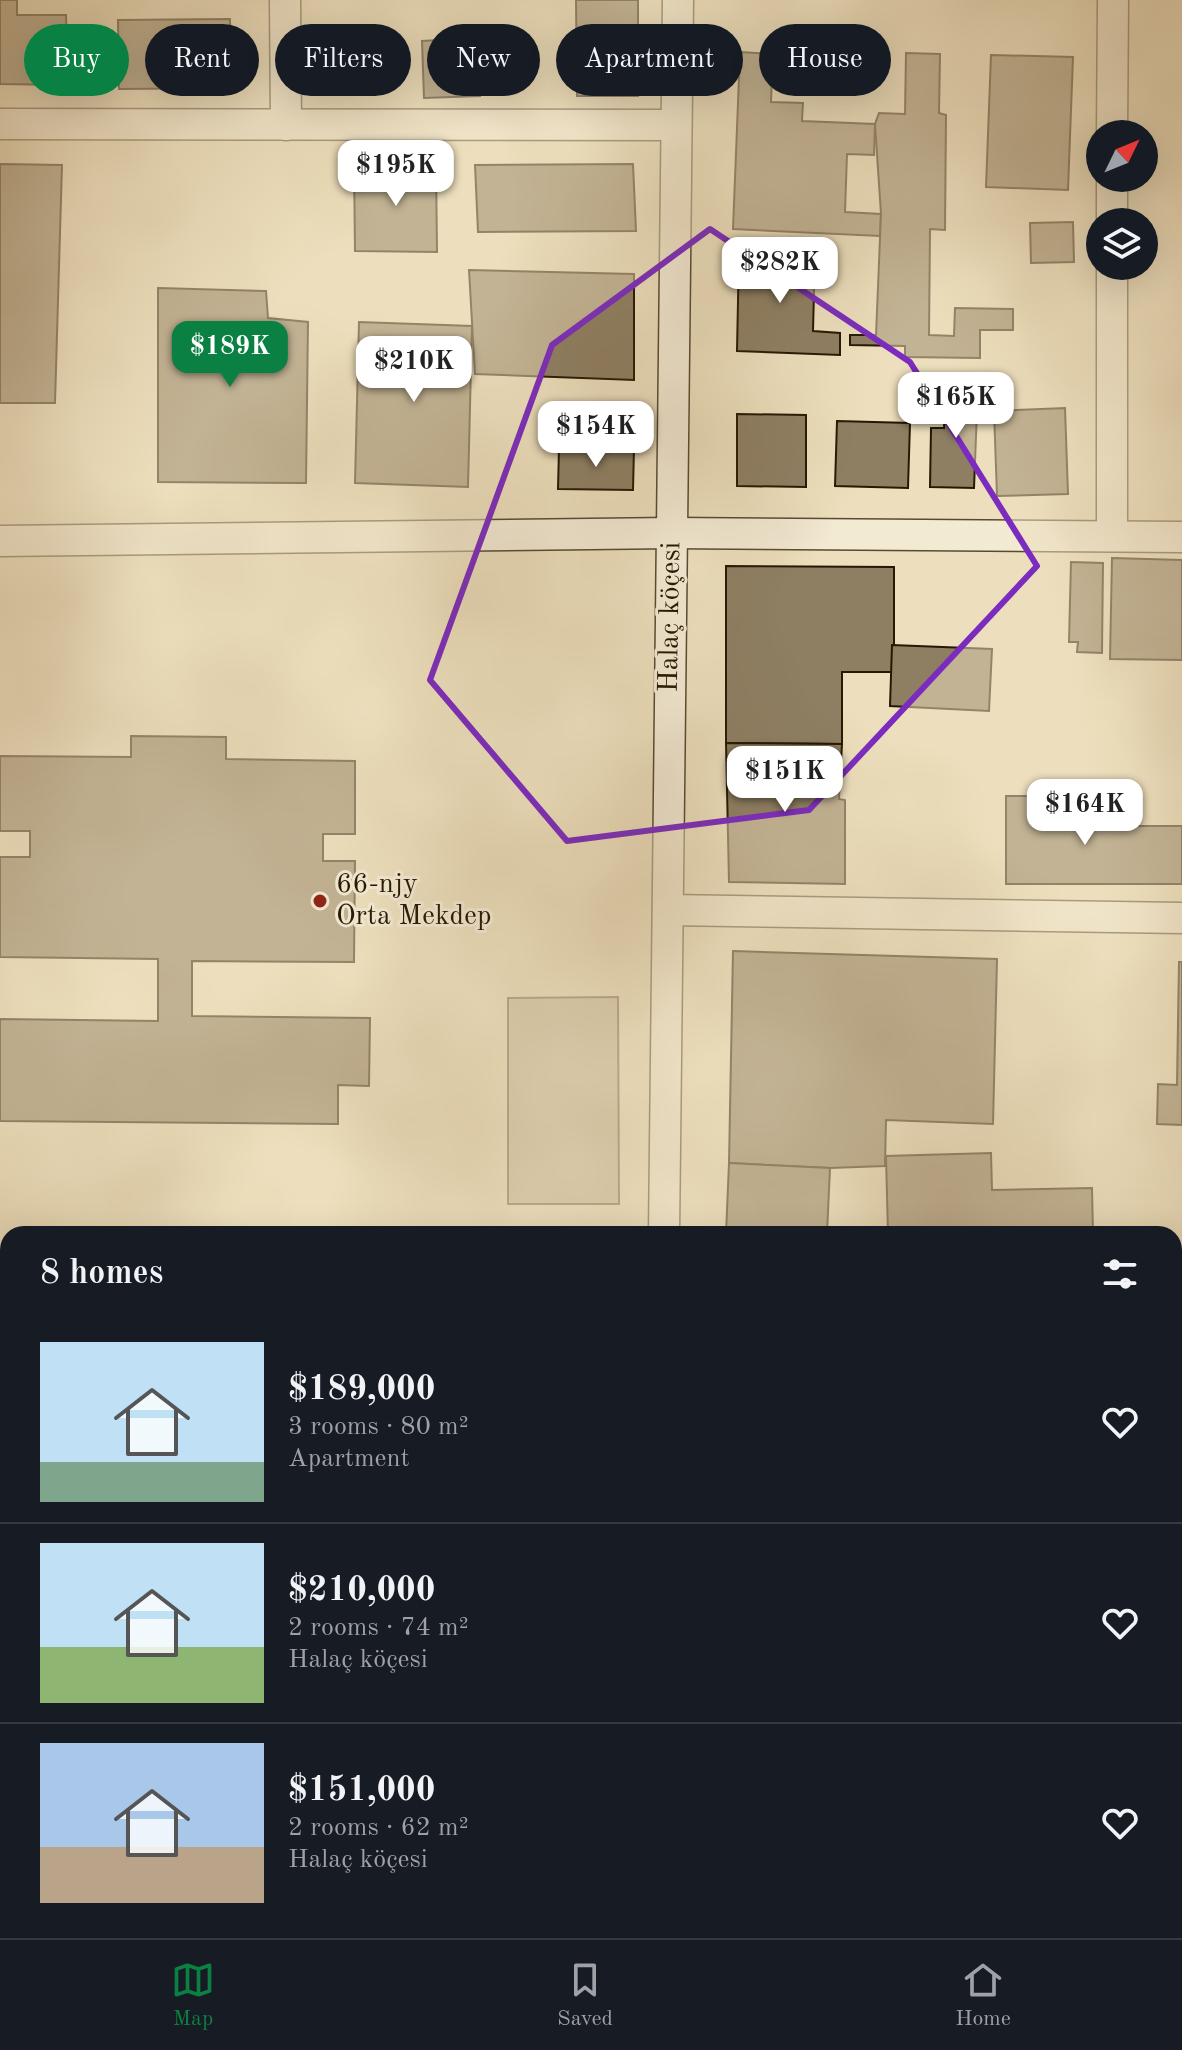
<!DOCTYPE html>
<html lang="en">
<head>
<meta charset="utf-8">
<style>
  body { margin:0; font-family:"Old Standard TT",serif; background:#242831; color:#f1f3f6; height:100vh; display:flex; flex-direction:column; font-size:30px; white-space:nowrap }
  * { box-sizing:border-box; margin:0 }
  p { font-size:26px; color:#9ea1a6 }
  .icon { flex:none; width:44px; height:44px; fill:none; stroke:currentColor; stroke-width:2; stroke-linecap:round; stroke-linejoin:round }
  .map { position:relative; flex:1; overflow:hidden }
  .side { position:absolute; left:0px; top:1226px; width:1182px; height:712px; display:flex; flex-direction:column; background:#171b24; border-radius:24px 24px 0 0; box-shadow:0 8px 32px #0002 }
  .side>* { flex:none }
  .hud { position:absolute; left:24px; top:24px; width:1134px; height:72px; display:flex; gap:16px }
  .needle { width:52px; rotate:47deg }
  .controls { position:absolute; left:1086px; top:120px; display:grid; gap:16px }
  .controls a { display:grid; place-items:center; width:72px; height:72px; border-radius:50%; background:#171b24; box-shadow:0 8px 32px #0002; font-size:40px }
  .price { position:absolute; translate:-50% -68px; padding:0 18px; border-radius:16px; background:#fff; color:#222; font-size:26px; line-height:52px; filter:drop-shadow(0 2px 4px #0008) }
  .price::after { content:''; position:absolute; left:50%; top:48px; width:24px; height:18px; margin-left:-12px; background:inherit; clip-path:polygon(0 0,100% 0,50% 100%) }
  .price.selected { background:#0b8043; color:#fff }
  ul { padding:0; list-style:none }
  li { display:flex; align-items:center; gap:24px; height:200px; padding:0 40px }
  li+li { border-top:2px solid #363941 }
  li span { display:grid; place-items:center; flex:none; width:224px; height:160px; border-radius:0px; color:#555 }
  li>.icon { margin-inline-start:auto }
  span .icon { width:96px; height:96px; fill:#fffc; stroke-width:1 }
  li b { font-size:34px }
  h2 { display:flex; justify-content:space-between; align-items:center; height:96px; padding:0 40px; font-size:34px }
  .tag { padding:0 28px; border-radius:36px; background:#171b24; box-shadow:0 8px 32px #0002; font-size:28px; line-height:72px }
  .tag.selected { background:#0b8043; color:#fff }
  .tabs { display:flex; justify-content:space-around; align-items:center; height:112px; border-top:2px solid #363941; background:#171b24; font-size:22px; color:#9ea1a6 }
  .tabs a { display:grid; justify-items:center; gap:4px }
  .tabs .selected { color:#0b8043 }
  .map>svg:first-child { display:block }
  .green { fill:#cbbd9d; stroke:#796a50; stroke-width:2 }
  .building { fill:#8e7f63; stroke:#271802; stroke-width:2 }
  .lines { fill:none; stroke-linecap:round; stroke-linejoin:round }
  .minor-casing { stroke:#584a31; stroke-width:33 }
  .tertiary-casing { stroke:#584a31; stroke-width:41 }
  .minor { stroke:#f3ead4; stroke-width:30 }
  .tertiary { stroke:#f3ead4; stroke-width:38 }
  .marked { fill:none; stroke:#7b2cbf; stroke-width:6; stroke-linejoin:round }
  .poi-dot { fill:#8f2418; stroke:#f3ead4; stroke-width:3 }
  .labels { text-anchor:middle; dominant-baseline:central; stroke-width:6; stroke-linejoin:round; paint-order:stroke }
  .street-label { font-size:28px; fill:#271802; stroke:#f3ead4 }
  .poi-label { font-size:28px; fill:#271802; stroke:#f3ead4; text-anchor:start }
</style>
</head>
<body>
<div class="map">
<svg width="1182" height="1938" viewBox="0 0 1182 1938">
  <rect width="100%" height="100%" fill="#eddfbd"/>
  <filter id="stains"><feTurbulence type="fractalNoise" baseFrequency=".0025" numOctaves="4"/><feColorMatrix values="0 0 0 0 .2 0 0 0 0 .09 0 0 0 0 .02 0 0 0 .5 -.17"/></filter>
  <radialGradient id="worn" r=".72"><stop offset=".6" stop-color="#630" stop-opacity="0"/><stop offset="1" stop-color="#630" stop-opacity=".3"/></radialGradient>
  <polygon class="green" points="618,997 619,1204 508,1204 508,998"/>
  <g class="building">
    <polygon points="0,0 17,0 17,15 66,15 68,85 0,84"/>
    <polygon points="576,0 638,0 638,96 577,96"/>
    <polygon points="230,19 231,88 119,89 118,20"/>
    <polygon points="478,38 480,96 424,98 422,41"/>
    <polygon points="740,52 773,54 771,102 803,103 802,121 875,124 874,155 847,154 845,212 881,214 880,236 733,229"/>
    <polygon points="906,53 940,54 939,113 946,115 945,230 930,229 929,335 954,336 955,308 1013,309 1013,330 980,330 980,358 905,357 905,346 850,345 850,335 876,335 881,214 875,124 879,113 905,114"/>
    <polygon points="991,55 1073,57 1068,190 986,187"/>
    <polygon points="0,164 62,165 55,403 0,403"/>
    <polygon points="354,164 436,165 437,252 355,251"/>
    <polygon points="633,164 636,231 478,232 475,165"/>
    <polygon points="1073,222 1074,262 1031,263 1030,223"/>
    <polygon points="739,251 815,254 813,331 840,333 840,355 737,351"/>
    <polygon points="469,270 634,274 634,380 475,374"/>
    <polygon points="158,288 266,291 268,318 308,322 306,483 158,482"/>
    <polygon points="359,322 472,326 468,487 355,483"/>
    <polygon points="946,384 978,385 974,488 930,487 931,428 944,428"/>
    <polygon points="1065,408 1068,494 997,496 994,411"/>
    <polygon points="737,414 806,415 806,487 737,486"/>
    <polygon points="837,421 910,423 908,488 835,486"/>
    <polygon points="559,448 634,448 633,490 558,489"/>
    <polygon points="1112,558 1182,560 1182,660 1110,659"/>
    <polygon points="1071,562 1103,563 1102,653 1077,652 1078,642 1069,642"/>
    <polygon points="726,566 894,567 894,672 842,672 842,744 726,743"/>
    <polygon points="892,645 992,649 989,711 890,706"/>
    <polygon points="131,736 226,737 226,759 355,761 355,834 323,834 323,861 355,861 354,962 192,961 192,1016 370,1018 369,1086 338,1085 338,1124 0,1121 0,1019 158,1021 158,959 0,957 0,857 30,857 30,831 0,831 0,756 131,757"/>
    <polygon points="726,743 842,744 839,799 845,800 845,884 729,882"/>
    <polygon points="1006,796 1081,796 1081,826 1182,826 1182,884 1006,884"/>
    <polygon points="733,951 997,959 993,1124 886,1120 885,1166 830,1168 729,1163"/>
    <polygon points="1179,962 1182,962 1182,1125 1157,1124 1158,1084 1177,1085"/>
    <polygon points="991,1153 992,1190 1092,1188 1093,1234 888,1234 886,1156"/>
    <polygon points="729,1163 830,1168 827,1234 726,1234"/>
    <rect x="1174" y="1441" width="8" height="73"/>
    <rect x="0" y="1516" width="8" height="72"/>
    <rect x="1174" y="1594" width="8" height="163"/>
    <polygon points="0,1649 8,1649 8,1751 0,1752"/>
    <polygon points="6,1819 8,1930 24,1930 25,1938 5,1938 4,1892 0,1892 0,1861 5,1862"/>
    <rect x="224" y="1930" width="80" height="8"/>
    <polygon points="391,1930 459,1930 459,1938 391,1936"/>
    <rect x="461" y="1930" width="157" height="8"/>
    <rect x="720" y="1930" width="158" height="8"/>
    <polygon points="878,1930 908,1930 908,1937 923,1938 878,1938"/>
    <polygon points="908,1930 1086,1930 1086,1938 923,1938 908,1937"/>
  </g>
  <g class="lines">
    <g class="minor-casing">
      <g id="minor">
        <polyline points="285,0 286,125"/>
        <polyline points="0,124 676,125"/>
        <polyline points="1112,134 1113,0"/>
        <polyline points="1112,222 1112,178"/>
        <polyline points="1112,536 1112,266"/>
        <polyline points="0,541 672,533 1182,537"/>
        <polyline points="668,910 1182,918"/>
        <polyline points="664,1234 678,0"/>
        <polyline points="0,1790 8,1790"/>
        <polyline points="1174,1794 1182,1794"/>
        <polyline points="674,1930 674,1938"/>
      </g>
    </g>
    <g class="tertiary-casing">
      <g id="tertiary">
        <polyline points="0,1350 8,1350"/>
        <polyline points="1174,1355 1182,1355"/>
      </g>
    </g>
    <use href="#minor" class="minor"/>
    <use href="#tertiary" class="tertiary"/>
  </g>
  <path d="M0 0H1182V1938H0ZM710 229 910 362 1037 566 809 810 567 841 430 680 552 345Z" fill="#eddfbd" fill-opacity=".55" fill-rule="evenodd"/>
  <path class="marked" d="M710 229 910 362 1037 566 809 810 567 841 430 680 552 345Z"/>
  <circle class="poi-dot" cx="320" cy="901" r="8"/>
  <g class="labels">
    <g class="street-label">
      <text transform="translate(671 617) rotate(-89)">Halaç köçesi</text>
    </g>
    <g class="poi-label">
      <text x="336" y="885">66-njy<tspan x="336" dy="32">Orta Mekdep</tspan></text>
    </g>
  </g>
  <rect width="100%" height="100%" filter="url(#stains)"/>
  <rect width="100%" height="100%" fill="url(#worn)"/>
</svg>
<div class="controls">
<a><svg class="needle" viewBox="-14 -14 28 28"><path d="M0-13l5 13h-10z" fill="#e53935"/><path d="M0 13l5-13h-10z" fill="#9ea1a6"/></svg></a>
<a><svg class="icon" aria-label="layers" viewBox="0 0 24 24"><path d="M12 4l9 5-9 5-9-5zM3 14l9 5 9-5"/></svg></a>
</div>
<b class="price" style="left:396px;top:208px">$195K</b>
<b class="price" style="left:780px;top:305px">$282K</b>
<b class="price selected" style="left:230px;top:389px">$189K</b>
<b class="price" style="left:414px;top:404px">$210K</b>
<b class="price" style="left:956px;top:440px">$165K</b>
<b class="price" style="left:596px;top:469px">$154K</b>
<b class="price" style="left:785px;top:814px">$151K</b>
<b class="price" style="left:1085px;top:847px">$164K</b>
<div class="hud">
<a class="tag selected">Buy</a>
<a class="tag">Rent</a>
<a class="tag">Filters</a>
<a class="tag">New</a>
<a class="tag">Apartment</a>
<a class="tag">House</a>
</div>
<section class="side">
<h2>8 homes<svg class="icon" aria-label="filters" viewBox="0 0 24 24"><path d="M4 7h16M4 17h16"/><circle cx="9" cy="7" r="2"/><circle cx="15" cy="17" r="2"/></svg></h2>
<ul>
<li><span style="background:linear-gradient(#bfe0f5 75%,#7fa58c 0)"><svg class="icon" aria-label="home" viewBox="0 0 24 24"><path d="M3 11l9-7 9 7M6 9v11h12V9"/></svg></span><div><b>$189,000</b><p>3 rooms · 80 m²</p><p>Apartment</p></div><svg class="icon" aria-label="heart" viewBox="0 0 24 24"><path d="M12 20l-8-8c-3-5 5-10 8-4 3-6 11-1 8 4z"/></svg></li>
<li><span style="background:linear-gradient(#bfe0f5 65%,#8fb573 0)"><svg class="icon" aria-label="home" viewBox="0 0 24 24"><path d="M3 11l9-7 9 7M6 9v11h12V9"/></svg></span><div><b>$210,000</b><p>2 rooms · 74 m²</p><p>Halaç köçesi</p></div><svg class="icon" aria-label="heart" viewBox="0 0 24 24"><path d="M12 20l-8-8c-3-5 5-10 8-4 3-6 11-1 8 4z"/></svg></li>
<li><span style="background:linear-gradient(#a9c7e8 65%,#b9a48a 0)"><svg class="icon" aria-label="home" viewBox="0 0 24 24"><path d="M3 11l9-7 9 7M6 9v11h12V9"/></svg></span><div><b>$151,000</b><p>2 rooms · 62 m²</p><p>Halaç köçesi</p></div><svg class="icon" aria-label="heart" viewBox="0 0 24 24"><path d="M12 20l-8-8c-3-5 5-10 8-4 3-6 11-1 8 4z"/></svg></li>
</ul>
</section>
</div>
<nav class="tabs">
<a class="selected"><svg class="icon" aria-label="map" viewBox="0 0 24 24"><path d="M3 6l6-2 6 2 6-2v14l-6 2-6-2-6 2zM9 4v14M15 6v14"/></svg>Map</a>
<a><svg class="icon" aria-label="saved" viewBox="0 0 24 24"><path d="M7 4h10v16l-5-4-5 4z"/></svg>Saved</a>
<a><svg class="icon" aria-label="home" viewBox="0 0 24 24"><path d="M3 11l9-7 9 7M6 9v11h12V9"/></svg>Home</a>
</nav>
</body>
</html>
